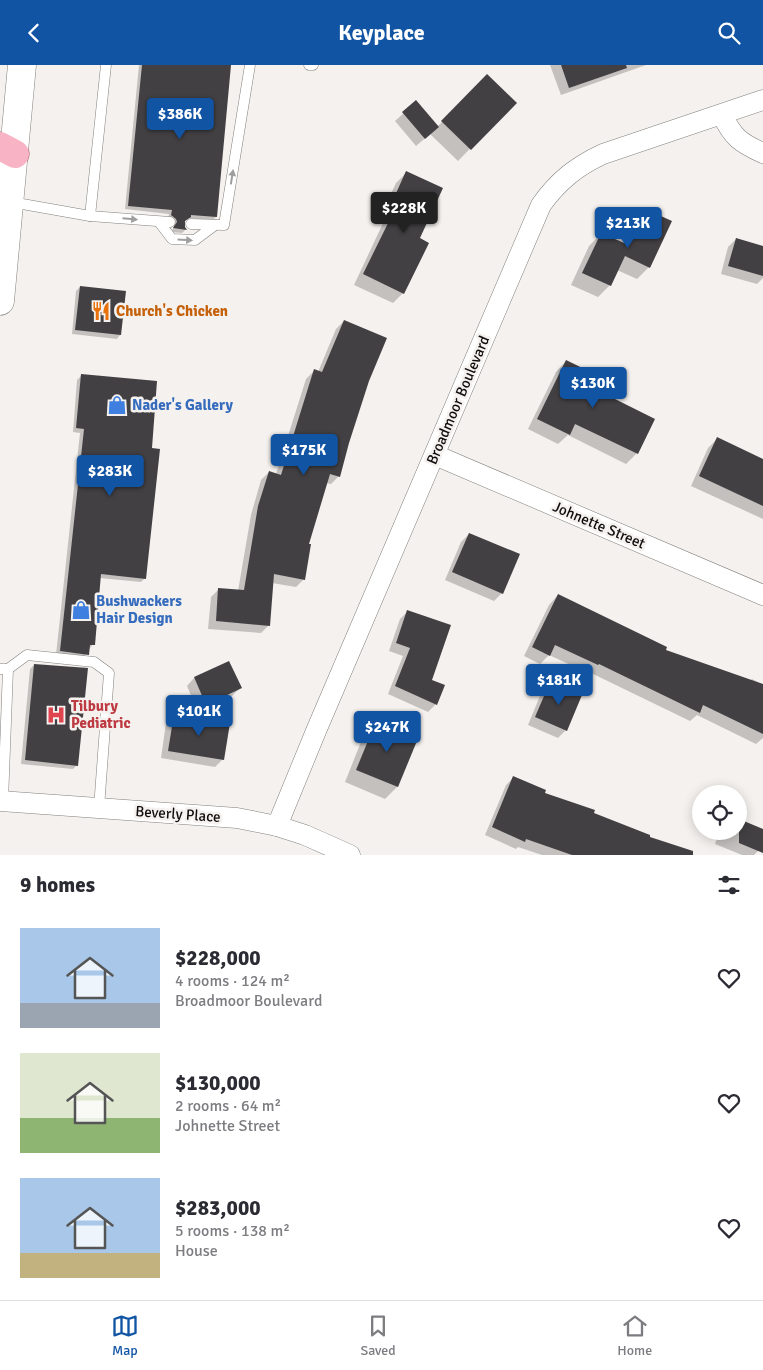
<!DOCTYPE html>
<html lang="en">
<head>
<meta charset="utf-8">
<style>
  body { margin:0; font-family:Signika,sans-serif; background:#f2f2f3; color:#2b2b33; height:100vh; display:flex; flex-direction:column; font-size:19px; white-space:nowrap }
  * { box-sizing:border-box; margin:0 }
  p { font-size:16px; color:#7c7c81 }
  .icon { flex:none; width:28px; height:28px; fill:none; stroke:currentColor; stroke-width:2; stroke-linecap:round; stroke-linejoin:round }
  .map { position:relative; height:790px; overflow:hidden }
  .panel { display:flex; flex-direction:column; background:#fff; flex:1 }
  .panel>* { flex:none }
  .buttons { position:absolute; left:692px; top:720px; display:grid; gap:10px }
  .buttons a { display:grid; place-items:center; width:55px; height:55px; border-radius:50%; background:#fff; box-shadow:0 2px 12px #0003; font-size:25px }
  .price { position:absolute; translate:-50% -42px; padding:0 11px; border-radius:5px; background:#1154a4; color:#fff; font-size:16px; line-height:32px; filter:drop-shadow(0 1px 2px #0008) }
  .price::after { content:''; position:absolute; left:50%; top:30px; width:15px; height:11px; margin-left:-8px; background:inherit; clip-path:polygon(0 0,100% 0,50% 100%) }
  .price.selected { background:#222; color:#fff }
  ul { padding:0; list-style:none }
  li { display:flex; align-items:center; gap:15px; height:125px; padding:0 20px }
  li span { display:grid; place-items:center; flex:none; width:140px; height:100px; border-radius:0px; color:#555 }
  li>.icon { margin-inline-start:auto }
  span .icon { width:60px; height:60px; fill:#fffc; stroke-width:1 }
  li b { font-size:21px }
  h2 { display:flex; justify-content:space-between; align-items:center; height:60px; padding:0 20px; font-size:21px }
  header { display:flex; justify-content:space-between; align-items:center; height:65px; padding:0 20px; background:#1154a4; color:#fff; font-size:22px; font-weight:800 }
  .tabs { display:flex; justify-content:space-around; align-items:center; height:70px; border-top:1px solid #e1e1e2; background:#fff; font-size:14px; color:#7c7c81 }
  .tabs a { display:grid; justify-items:center; gap:2px }
  .tabs .selected { color:#1154a4 }
  .map>svg:first-child { display:block }
  .shadow { fill:#0003 }
  .building { fill:#424043 }
  .lines { fill:none; stroke-linecap:round; stroke-linejoin:round }
  .lane-casing { stroke:#83817e; stroke-width:11 }
  .street-casing { stroke:#83817e; stroke-width:21 }
  .secondary-casing { stroke:#83817e; stroke-width:29 }
  .primary-casing { stroke:#a3586a; stroke-width:29 }
  .lane { stroke:#fff; stroke-width:10 }
  .street { stroke:#fff; stroke-width:20 }
  .secondary { stroke:#fff; stroke-width:28 }
  .primary { stroke:#f8b3c4; stroke-width:28 }
  .oneway { fill:#9f9e9e }
  .labels { text-anchor:middle; dominant-baseline:central; stroke-width:5; stroke-linejoin:round; paint-order:stroke }
  .food-label { font-size:15px; font-weight:bold; fill:#c56008; stroke:#f4f1ee; text-anchor:start }
  .street-label { font-size:15px; fill:#0e0d0c; stroke:#f4f1ee }
  .shop-label { font-size:15px; font-weight:bold; fill:#366cbe; stroke:#f4f1ee; text-anchor:start }
  .health-label { font-size:15px; font-weight:bold; fill:#be3a42; stroke:#f4f1ee; text-anchor:start }
</style>
</head>
<body>
<header><svg class="icon" aria-label="back" viewBox="0 0 24 24"><path d="M15 5l-7 7 7 7"/></svg>Keyplace<svg class="icon" aria-label="search" viewBox="0 0 24 24"><circle cx="10" cy="10" r="6"/><path d="M15 15l6 6"/></svg></header>
<div class="map">
<svg width="763" height="790" viewBox="0 0 763 790">
  <rect width="100%" height="100%" fill="#f4f1ee"/>
  <g class="shadow">
    <polygon points="139,0 230,0 216,152 212,155 188,153 184,157 185,165 182,168 171,167 174,162 173,157 168,154 169,149 125,144"/>
    <polygon points="550,0 646,0 561,30"/>
    <polygon points="487,11 515,38 458,96 430,69 416,81 395,56 416,37 437,62"/>
    <polygon points="406,108 418,174 403,228 393,238 354,220 384,156 379,154 396,118"/>
    <polygon points="646,145 649,202 637,214 617,205 610,220 598,232 571,220 589,181 601,169 623,179 634,157"/>
    <polygon points="736,174 763,182 763,213 757,219 721,209 728,182"/>
    <polygon points="80,222 120,270 117,274 72,269 76,226"/>
    <polygon points="344,256 368,316 348,377 339,411 331,419 326,418 308,480 304,514 296,522 272,518 269,560 261,568 208,564 211,532 219,524 238,526 251,450 261,415 269,407 276,409 306,314 314,306 318,307 336,264"/>
    <polygon points="566,296 603,330 654,354 637,388 626,399 568,370 558,379 528,364 556,307"/>
    <polygon points="81,311 150,384 145,513 141,517 100,513 93,579 83,593 56,590 80,368 73,367 77,315"/>
    <polygon points="717,374 763,395 763,454 691,421 708,383"/>
    <polygon points="469,469 502,528 494,536 445,515 461,477"/>
    <polygon points="558,530 664,586 750,616 752,614 763,620 763,673 756,679 697,650 690,656 589,607 588,608 549,590 540,599 524,591 549,540"/>
    <polygon points="408,546 431,615 436,639 428,647 388,629 403,591 389,586 400,554"/>
    <polygon points="34,600 77,700 73,704 21,699 30,604"/>
    <polygon points="194,613 240,623 232,631 198,647 187,621"/>
    <polygon points="550,618 566,665 558,673 528,660 542,626"/>
    <polygon points="174,650 223,694 215,702 161,693 166,658"/>
    <polygon points="377,655 417,672 397,722 385,734 345,717 365,667"/>
    <polygon points="514,712 544,728 686,790 542,790 518,782 516,784 485,770 506,720"/>
    <polygon points="739,755 763,766 763,774 758,786 754,790 742,790 715,779 720,766 739,766"/>
  </g>
  <g class="building">
    <polygon points="142,0 231,0 217,152 191,150 191,152 185,156 185,162 187,165 173,163 177,157 176,154 171,150 172,145 128,141"/>
    <polygon points="561,0 626,0 627,3 569,23"/>
    <polygon points="487,9 517,38 471,85 441,56"/>
    <polygon points="416,35 439,62 425,74 402,47"/>
    <polygon points="406,106 443,123 420,173 429,178 404,229 363,209 394,146 389,144"/>
    <polygon points="645,144 672,156 650,203 625,191 611,221 582,208 601,168 629,180"/>
    <polygon points="736,173 763,181 763,211 728,201"/>
    <polygon points="80,221 126,226 121,270 75,265"/>
    <polygon points="344,255 387,273 369,316 349,378 340,412 330,409 309,479 311,479 305,515 274,509 270,561 216,556 218,523 244,525 258,441 269,406 281,410 314,304 322,307"/>
    <polygon points="566,295 611,317 605,329 655,354 638,389 575,359 570,370 537,354"/>
    <polygon points="81,309 157,316 152,383 160,384 146,514 101,509 95,580 90,580 89,590 60,586 84,364 76,363"/>
    <polygon points="717,372 763,394 763,441 699,411"/>
    <polygon points="469,468 520,489 503,529 452,507"/>
    <polygon points="558,529 667,582 666,585 763,619 763,669 703,640 700,648 599,599 598,600 555,580 550,591 532,582"/>
    <polygon points="407,545 451,560 432,615 445,620 437,640 395,621 410,583 396,578"/>
    <polygon points="229,596 242,623 206,640 194,612"/>
    <polygon points="34,599 88,603 78,701 25,695"/>
    <polygon points="550,617 582,630 567,666 535,652"/>
    <polygon points="174,649 230,658 224,695 168,686"/>
    <polygon points="377,654 419,671 398,722 356,705"/>
    <polygon points="513,711 546,725 545,728 595,745 594,748 650,770 650,772 693,786 693,790 572,790 526,774 525,777 492,762"/>
    <polygon points="739,754 763,764 763,788 739,778"/>
  </g>
  <g class="lines">
    <g class="lane-casing">
      <g id="lane">
        <polyline points="309,0 313,0"/>
        <polyline points="11,137 90,151 170,157"/>
        <polyline points="90,151 106,0"/>
        <polyline points="159,157 172,174 195,175 215,160"/>
        <polyline points="191,159 224,160 250,0"/>
        <polyline points="0,604 8,604 27,590 94,597 109,608 99,743"/>
        <polyline points="3,736 8,604"/>
      </g>
    </g>
    <g class="street-casing">
      <g id="street">
        <path d="M722 50C733 72 740 78 763 88"/>
        <polyline points="435,390 763,530"/>
        <polyline points="0,736 237,753 277,761 305,770 350,790"/>
        <path d="M277 761 316 666 541 140C558 116 577 101 603 89L763 35"/>
      </g>
    </g>
    <g class="secondary-casing">
      <polyline id="secondary" points="0,236 22,0"/>
    </g>
    <g class="primary-casing">
      <polyline id="primary" points="0,81 15,89"/>
    </g>
    <use href="#lane" class="lane"/>
    <use href="#street" class="street"/>
    <use href="#secondary" class="secondary"/>
    <use href="#primary" class="primary"/>
  </g>
  <defs><path id="oneway-solid" d="M-6-.8H1V-3.2L6.5 0L1 3.2V.8H-6Z" transform="scale(1.25)"/></defs>
  <g class="oneway">
    <use href="#oneway-solid" transform="translate(232 112) rotate(-81)"/>
    <use href="#oneway-solid" transform="translate(130 154) rotate(5)"/>
    <use href="#oneway-solid" transform="translate(185 175) rotate(3)"/>
  </g>
  <defs>
    <g id="restaurant-bare" transform="scale(1.5)"><path d="M-5-6h1v4h1v-4h1v4h1v-4h1v5L-1.5 .5V6h-2V.5L-5-1ZM5-6V6H3V1.5H1.5Q1.5-4 5-6Z" fill="#e8710a" stroke="#f4f1ee" stroke-width="2.5" paint-order="stroke"/></g>
    <g id="shop-bare" transform="scale(1.5)"><path d="M-5-2.5h2.3a2.7 3.5 0 0 1 5.4 0H5L5.5 6h-11ZM-1.5-2.5h3a1.5 2.3 0 0 0-3 0Z" fill="#3f7fe0" stroke="#f4f1ee" stroke-width="2.5" paint-order="stroke"/></g>
    <g id="hospital-bare" transform="scale(1.5)"><path d="M-5-5h3v3.5h4V-5h3V5h-3V1.5h-4V5h-3Z" fill="#e0444e" stroke="#f4f1ee" stroke-width="2.5" paint-order="stroke"/></g>
  </defs>
  <g fill-rule="evenodd">
    <use href="#restaurant-bare" x="101" y="246"/>
    <use href="#shop-bare" x="117" y="340"/>
    <use href="#shop-bare" x="81" y="545"/>
    <use href="#hospital-bare" x="56" y="650"/>
  </g>
  <g class="labels">
    <g class="food-label">
      <text x="116" y="246">Church's Chicken</text>
    </g>
    <g class="street-label">
      <text transform="translate(458 335) rotate(-67)">Broadmoor Boulevard</text>
      <text transform="translate(599 460) rotate(23)">Johnette Street</text>
      <text transform="translate(178 749) rotate(4)">Beverly Place</text>
    </g>
    <g class="shop-label">
      <text x="132" y="340">Nader's Gallery</text>
      <text x="96" y="536">Bushwackers<tspan x="96" dy="17">Hair Design</tspan></text>
    </g>
    <g class="health-label">
      <text x="71" y="641">Tilbury<tspan x="71" dy="17">Pediatric</tspan></text>
    </g>
  </g>
</svg>
<div class="buttons">
<a><svg class="icon" aria-label="locate" viewBox="0 0 24 24"><circle cx="12" cy="12" r="6"/><path d="M12 2v4M12 18v4M2 12h4M18 12h4"/></svg></a>
</div>
<b class="price" style="left:180px;top:75px">$386K</b>
<b class="price selected" style="left:404px;top:169px">$228K</b>
<b class="price" style="left:628px;top:184px">$213K</b>
<b class="price" style="left:593px;top:344px">$130K</b>
<b class="price" style="left:304px;top:411px">$175K</b>
<b class="price" style="left:110px;top:432px">$283K</b>
<b class="price" style="left:559px;top:641px">$181K</b>
<b class="price" style="left:199px;top:672px">$101K</b>
<b class="price" style="left:387px;top:688px">$247K</b>
</div>
<section class="panel">
<h2>9 homes<svg class="icon" aria-label="filters" viewBox="0 0 24 24"><path d="M4 7h16M4 17h16"/><circle cx="9" cy="7" r="2"/><circle cx="15" cy="17" r="2"/></svg></h2>
<ul>
<li><span style="background:linear-gradient(#a9c7e8 75%,#9aa5b1 0)"><svg class="icon" aria-label="home" viewBox="0 0 24 24"><path d="M3 11l9-7 9 7M6 9v11h12V9"/></svg></span><div><b>$228,000</b><p>4 rooms · 124 m²</p><p>Broadmoor Boulevard</p></div><svg class="icon" aria-label="heart" viewBox="0 0 24 24"><path d="M12 20l-8-8c-3-5 5-10 8-4 3-6 11-1 8 4z"/></svg></li>
<li><span style="background:linear-gradient(#dfe7d0 65%,#8fb573 0)"><svg class="icon" aria-label="home" viewBox="0 0 24 24"><path d="M3 11l9-7 9 7M6 9v11h12V9"/></svg></span><div><b>$130,000</b><p>2 rooms · 64 m²</p><p>Johnette Street</p></div><svg class="icon" aria-label="heart" viewBox="0 0 24 24"><path d="M12 20l-8-8c-3-5 5-10 8-4 3-6 11-1 8 4z"/></svg></li>
<li><span style="background:linear-gradient(#a9c7e8 75%,#c2b280 0)"><svg class="icon" aria-label="home" viewBox="0 0 24 24"><path d="M3 11l9-7 9 7M6 9v11h12V9"/></svg></span><div><b>$283,000</b><p>5 rooms · 138 m²</p><p>House</p></div><svg class="icon" aria-label="heart" viewBox="0 0 24 24"><path d="M12 20l-8-8c-3-5 5-10 8-4 3-6 11-1 8 4z"/></svg></li>
</ul>
</section>
<nav class="tabs">
<a class="selected"><svg class="icon" aria-label="map" viewBox="0 0 24 24"><path d="M3 6l6-2 6 2 6-2v14l-6 2-6-2-6 2zM9 4v14M15 6v14"/></svg>Map</a>
<a><svg class="icon" aria-label="saved" viewBox="0 0 24 24"><path d="M7 4h10v16l-5-4-5 4z"/></svg>Saved</a>
<a><svg class="icon" aria-label="home" viewBox="0 0 24 24"><path d="M3 11l9-7 9 7M6 9v11h12V9"/></svg>Home</a>
</nav>
</body>
</html>
